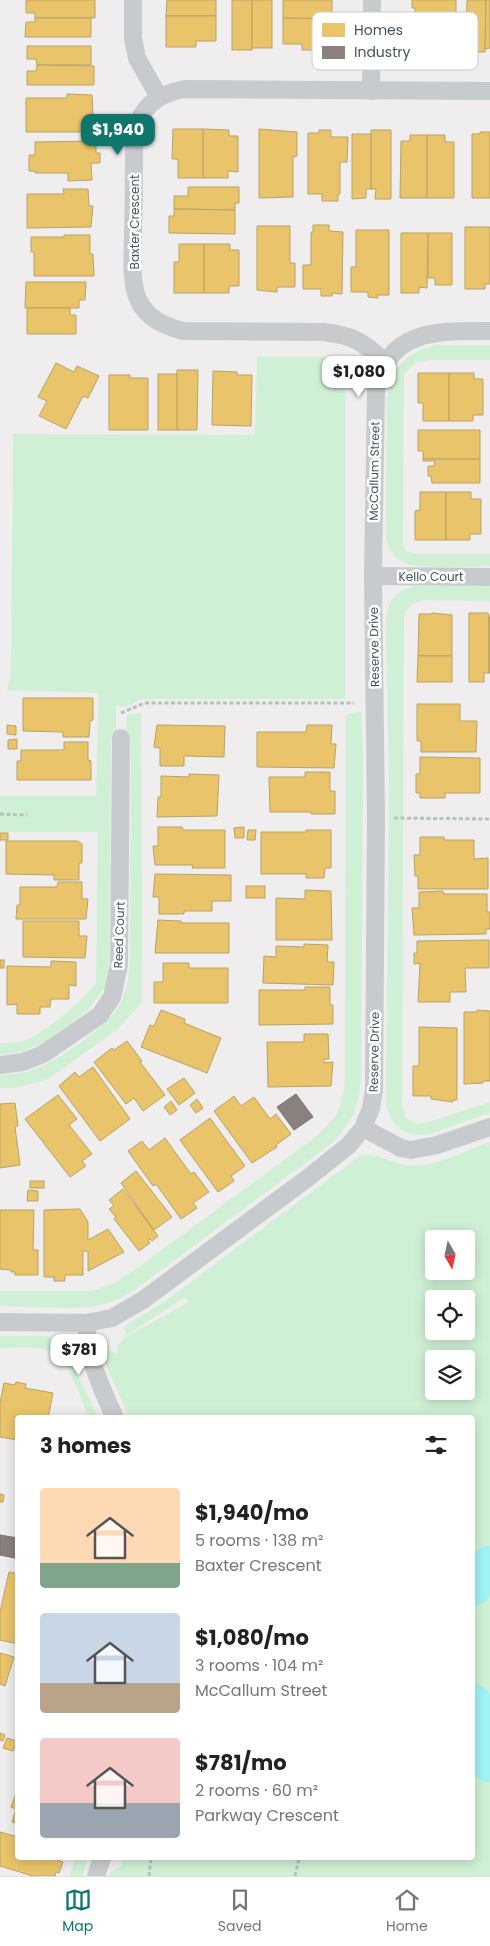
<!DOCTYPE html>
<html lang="en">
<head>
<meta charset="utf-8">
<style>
  body { margin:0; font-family:Poppins,sans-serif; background:#f2f2f2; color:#222; height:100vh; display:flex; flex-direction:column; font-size:19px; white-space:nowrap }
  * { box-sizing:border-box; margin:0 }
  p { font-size:16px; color:#767676 }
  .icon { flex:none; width:28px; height:28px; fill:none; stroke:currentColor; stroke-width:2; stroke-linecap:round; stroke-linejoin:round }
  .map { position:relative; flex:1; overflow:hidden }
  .drawer { position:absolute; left:15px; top:1415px; width:460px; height:445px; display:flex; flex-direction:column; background:#fff; border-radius:5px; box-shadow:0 2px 12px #0003 }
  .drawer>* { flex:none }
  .needle { width:32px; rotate:171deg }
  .controls { position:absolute; left:425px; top:1230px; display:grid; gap:10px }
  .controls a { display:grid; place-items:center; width:50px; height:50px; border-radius:5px; background:#fff; box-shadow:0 2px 12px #0003; font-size:25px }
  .price { position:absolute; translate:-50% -42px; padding:0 11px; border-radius:10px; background:#fff; color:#222; font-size:16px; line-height:32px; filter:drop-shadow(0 1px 2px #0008) }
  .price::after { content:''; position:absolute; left:50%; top:30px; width:15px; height:11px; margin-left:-8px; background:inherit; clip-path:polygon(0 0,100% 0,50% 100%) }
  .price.on { background:#0f766e; color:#fff }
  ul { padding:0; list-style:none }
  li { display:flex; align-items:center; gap:15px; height:125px; padding:0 25px }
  li span { display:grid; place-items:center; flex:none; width:140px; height:100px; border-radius:5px; color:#555 }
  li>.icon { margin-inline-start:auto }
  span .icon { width:60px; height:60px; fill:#fffc; stroke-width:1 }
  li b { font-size:21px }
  h2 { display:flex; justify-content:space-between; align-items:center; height:60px; padding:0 25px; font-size:21px }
  .tabs { display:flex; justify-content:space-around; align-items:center; height:70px; border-top:1px solid #e0e0e0; background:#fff; font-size:14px; color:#767676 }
  .tabs a { display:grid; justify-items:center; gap:2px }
  .tabs .on { color:#0f766e }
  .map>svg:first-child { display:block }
  .green { fill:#cff0d4; fill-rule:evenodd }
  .homes { fill:#e9c46a; stroke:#b7a366 }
  .industry { fill:#8a817c; stroke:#757472 }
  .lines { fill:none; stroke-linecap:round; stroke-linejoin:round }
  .river { stroke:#9ff3f2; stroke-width:39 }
  .path { stroke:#b4c3bc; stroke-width:3; stroke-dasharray:4 2.5; stroke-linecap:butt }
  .street { stroke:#c7cbcd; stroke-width:18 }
  .labels { text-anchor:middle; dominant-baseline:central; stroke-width:5; stroke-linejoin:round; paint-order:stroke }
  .street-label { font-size:12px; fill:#43555c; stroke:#fff }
  .key { fill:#fff; stroke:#c7ccce; stroke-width:1 }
  .key-label { font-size:14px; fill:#43555c }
</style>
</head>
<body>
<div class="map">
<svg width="490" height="1876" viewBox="0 0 490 1876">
  <rect width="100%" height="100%" fill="#efedee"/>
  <g class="green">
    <path d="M437 345H490V360H430L416 362 404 374 403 542 406 551 417 554H490V566C470 566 417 571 401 561 392 556 389 548 386 539L387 399C394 366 404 353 437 345Z"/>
    <path d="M257 357H331L345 373V699H141L126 707 116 706V738H111L109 973 105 987 89 1009 48 1040 22 1052 0 1055V1043C11 1043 20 1043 31 1038 45 1032 87 997 96 983L98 832H0V796H96L99 693 7 690 11 673 13 434 255 435Z"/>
    <path d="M414 586H490V601L425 600C413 603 407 606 404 617L402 1104 405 1117 416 1124 425 1123 490 1102V1113L430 1134C406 1138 393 1129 386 1105L389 792 386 621C389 599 393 593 414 586Z"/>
    <path d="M361 712 363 748 361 1076C359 1108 354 1120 332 1143L136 1289C127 1294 118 1300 108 1303 82 1312 30 1306 0 1306V1291H90L111 1285 140 1266 317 1136C340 1113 342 1110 345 1077L346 714Z"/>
    <path d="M141 713 142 1002 118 1029 48 1079 15 1088H0V1075C13 1074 26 1073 38 1068 57 1061 105 1027 116 1011 127 994 129 978 130 959L131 737H127L126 715Z"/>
    <path d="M490 1142V1876H109L110 1872 121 1866 123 1858H472V1418L129 1417 105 1363V1350L117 1353 118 1345 124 1338 189 1302 185 1297 127 1335 123 1327 164 1302 360 1156C379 1151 394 1166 412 1166 437 1166 467 1150 490 1142ZM434 1239H466V1271H434ZM434 1299H466V1331H434ZM434 1359H466V1391H434Z"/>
    <path d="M0 1336H47L64 1346 98 1417H89C81 1400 70 1363 54 1353 43 1345 13 1348 0 1348Z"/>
    <polygon points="75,1858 88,1858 82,1876 70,1876"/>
  </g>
  <g class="homes">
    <polygon points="26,0 95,0 95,18 35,18 35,13 26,13"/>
    <polygon points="167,0 216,0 216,16 166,16"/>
    <rect x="232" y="0" width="20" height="50"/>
    <rect x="252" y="0" width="20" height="48"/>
    <polygon points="283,0 332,0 332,19 283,18"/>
    <polygon points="412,0 456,0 456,13 415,13 415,8 412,8"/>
    <polygon points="467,0 486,0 485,52 466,52"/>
    <polygon points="486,0 490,0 490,48 485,49"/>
    <polygon points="166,16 216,16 216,41 196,41 196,47 166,47"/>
    <polygon points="35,18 91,18 91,37 25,37 26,22 35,22"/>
    <polygon points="283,18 332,19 331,50 302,50 302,44 283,44"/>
    <polygon points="27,46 91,46 91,65 37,65 36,59 27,59"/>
    <polygon points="37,65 94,66 94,85 27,85 27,71 36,71"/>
    <polygon points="67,94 92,95 94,132 26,132 26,98 67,98"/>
    <polygon points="173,129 203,129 203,178 178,178 178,159 172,159"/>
    <polygon points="203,129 229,130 229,136 238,136 238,172 228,171 228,178 203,178"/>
    <polygon points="259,129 297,132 297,156 293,157 293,197 259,198"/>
    <polygon points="319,130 331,130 331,137 348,137 347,162 340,162 340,194 338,194 338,201 322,201 322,194 308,194 308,133 319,133"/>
    <polygon points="371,130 391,130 391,199 375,199 376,189 371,189"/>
    <polygon points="480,132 490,132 490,198 472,198 472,134 480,134"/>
    <polygon points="352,134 371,134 371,189 366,189 366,198 352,199"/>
    <polygon points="410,135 427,135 427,198 400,198 401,141 410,141"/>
    <polygon points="427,135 445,135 445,142 454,142 454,198 427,198"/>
    <polygon points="96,141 96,153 100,153 100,163 91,163 92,180 68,181 68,173 35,173 35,171 29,171 29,155 35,155 35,142"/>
    <polygon points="188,187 239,187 239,203 235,203 235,210 174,209 174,196 188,196"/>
    <polygon points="63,189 88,189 89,206 93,206 91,227 27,228 27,194 64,194"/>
    <polygon points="174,209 235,210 235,234 169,233 169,216 174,216"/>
    <polygon points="313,225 329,225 329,231 343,232 342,294 332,293 332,296 321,296 321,289 303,289 303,265 311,265 311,232 313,232"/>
    <polygon points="257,226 290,226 290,263 295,263 295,287 277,287 277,292 257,290"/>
    <polygon points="465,227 490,227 490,284 485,284 485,289 465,289"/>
    <polygon points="356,230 389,230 389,295 377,295 378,298 368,297 368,292 351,292 351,267 356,267"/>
    <polygon points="401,233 428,233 427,288 419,287 419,293 401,293"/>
    <polygon points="428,233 452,233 452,285 435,285 435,278 428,278"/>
    <polygon points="64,235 90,235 90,254 93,254 94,276 34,276 34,252 31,252 31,237 64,237"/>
    <polygon points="179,244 204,244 204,293 174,293 174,262 179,262"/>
    <polygon points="204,244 230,244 230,250 239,250 239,286 229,286 229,293 204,293"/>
    <polygon points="26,282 86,282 85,300 79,300 79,308 25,308"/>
    <polygon points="27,308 70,308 70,315 76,315 76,334 27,334"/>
    <polygon points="56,363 74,372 77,366 99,376 88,398 83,396 66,429 39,416 47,401 38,397"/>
    <polygon points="177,370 198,370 197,430 177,430"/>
    <polygon points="213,371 237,372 237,375 252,375 251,426 212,425"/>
    <polygon points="418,373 449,373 449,421 423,421 423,403 418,403"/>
    <polygon points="449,373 474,373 474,379 483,379 483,415 473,415 473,421 449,421"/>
    <rect x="158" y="374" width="19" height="56"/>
    <polygon points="109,375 130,375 130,378 148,378 148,430 109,430"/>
    <polygon points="418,430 480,430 480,459 423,459 423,451 418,451"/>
    <polygon points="423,459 480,459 480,483 432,483 431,476 428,476 428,466 434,466 435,461 423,461"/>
    <polygon points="420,492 446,492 446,540 415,540 415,511 420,510"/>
    <polygon points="446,492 471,492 471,499 481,499 481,534 470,534 470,540 446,540"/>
    <polygon points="432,613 452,615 452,656 418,656 419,614 432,614"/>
    <polygon points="469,613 488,613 489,617 489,673 484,673 484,682 469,682"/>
    <rect x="489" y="617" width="1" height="56"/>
    <polygon points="418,656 452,656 452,682 417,682"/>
    <polygon points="23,698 93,698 93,720 90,721 89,737 63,737 63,732 23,731"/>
    <polygon points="417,704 460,704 460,721 477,721 476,752 421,752 421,741 417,741"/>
    <polygon points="7,725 16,726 16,735 7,734"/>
    <polygon points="157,725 225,726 224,757 184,756 184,766 160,766 160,748 154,747"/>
    <polygon points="307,725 332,725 331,744 336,744 334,768 257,767 257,732 306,732"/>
    <polygon points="17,739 17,749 8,749 8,740"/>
    <polygon points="64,742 88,742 88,760 91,761 91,780 17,780 17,761 21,761 21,750 64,750"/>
    <polygon points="420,757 480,758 480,793 445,793 445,798 420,798 420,793 416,793 416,774 420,774"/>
    <polygon points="305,772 330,772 330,791 335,791 335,814 311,814 311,812 270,812 269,777 305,777"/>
    <polygon points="189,774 219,775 217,816 157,817 158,797 161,797 161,776 189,777"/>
    <polygon points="158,827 182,827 183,830 225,830 225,868 192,868 193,865 155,865 153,846 158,846"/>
    <polygon points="244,827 244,838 235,838 234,828"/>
    <polygon points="248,830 256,830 255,840 247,840"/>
    <polygon points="306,830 331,830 331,868 325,868 324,878 306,878 306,874 261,874 261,832 306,832"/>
    <rect x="0" y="833" width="8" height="7"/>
    <polygon points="420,837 444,837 444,840 474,840 474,859 488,858 488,889 418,889 418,876 415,876 414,855 420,855"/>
    <polygon points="6,841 78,841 82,844 82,863 79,863 79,880 54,880 54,875 6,874"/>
    <polygon points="155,874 231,875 231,901 212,901 212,911 184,911 184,914 159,914 159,897 153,897"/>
    <polygon points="58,882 82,882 82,899 88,899 86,919 16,919 17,905 20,905 20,887 57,887"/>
    <rect x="246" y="886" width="19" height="12"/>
    <polygon points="305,890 331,891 332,940 276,940 276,898 305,899"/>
    <polygon points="443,891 444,894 487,894 487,912 490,912 490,929 486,929 486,934 414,935 412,908 419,908 419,892"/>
    <polygon points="158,920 181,921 181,923 229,923 229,953 155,953"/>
    <polygon points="23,921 79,921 79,936 87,936 85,958 23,957"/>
    <polygon points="489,940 489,968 465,968 466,992 450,992 450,1002 418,1002 420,963 414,964 414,953 417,953 417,941"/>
    <polygon points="304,944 328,945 327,962 334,962 333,985 263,983 264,956 276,957 276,946 304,947"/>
    <rect x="0" y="960" width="4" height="8"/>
    <polygon points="51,961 76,962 76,986 69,985 69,999 51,999 50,1007 40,1007 40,1014 17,1014 17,1004 7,1005 7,966 51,967"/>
    <polygon points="163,963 189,963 189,968 228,968 228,1003 154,1003 154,982 163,982"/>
    <polygon points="305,987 330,987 330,1005 333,1005 333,1024 259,1025 259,990 305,990"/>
    <polygon points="161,1010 185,1019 184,1023 221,1038 207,1073 141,1047 150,1025 154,1026"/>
    <polygon points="477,1010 490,1011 490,1081 483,1081 483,1083 464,1084 464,1012 477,1012"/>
    <polygon points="419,1027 457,1028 457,1100 453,1100 453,1102 431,1099 431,1096 413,1096 413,1066 419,1066"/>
    <polygon points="304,1034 328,1034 329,1059 324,1059 324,1063 333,1062 331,1086 268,1087 267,1042 304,1042"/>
    <polygon points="127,1041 142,1061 140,1062 165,1095 143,1111 134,1098 126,1104 94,1062 112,1048 114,1050"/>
    <polygon points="93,1067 130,1119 100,1141 59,1086 75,1072 79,1077"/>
    <polygon points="184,1078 195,1093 179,1105 167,1089"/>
    <polygon points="58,1095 77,1119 69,1125 92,1154 82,1161 86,1166 70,1177 25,1119"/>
    <polygon points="234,1096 241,1106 254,1097 270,1119 276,1114 291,1134 276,1145 277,1147 252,1163 214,1111"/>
    <polygon points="197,1099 203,1108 196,1113 190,1105"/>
    <polygon points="171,1101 177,1110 170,1115 164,1107"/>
    <polygon points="15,1103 18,1126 15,1127 20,1165 0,1168 0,1104"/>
    <polygon points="210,1118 245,1166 231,1176 234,1181 218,1192 180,1140"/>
    <polygon points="165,1138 191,1174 194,1172 209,1192 193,1203 197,1208 181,1219 156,1184 153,1186 128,1151 142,1141 149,1150"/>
    <polygon points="136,1171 172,1217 154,1230 121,1183"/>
    <rect x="30" y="1181" width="14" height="7"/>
    <polygon points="123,1189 158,1236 152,1241 150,1239 148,1240 150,1243 139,1251 114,1219 116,1217 109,1209 114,1206 109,1200"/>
    <polygon points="28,1190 38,1191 38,1201 27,1201"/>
    <polygon points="80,1209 88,1222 88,1240 108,1229 124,1252 88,1271 88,1251 83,1251 83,1275 65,1275 65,1281 54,1281 54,1277 44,1277 44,1210"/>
    <polygon points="0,1210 34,1210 33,1250 38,1250 38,1275 15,1275 15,1272 11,1272 11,1270 0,1269"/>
    <polygon points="16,1382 26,1384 25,1388 53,1393 48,1418 18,1418 18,1440 0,1437 0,1403 4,1383 15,1385"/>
    <polygon points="0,1494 4,1495 3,1502 0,1502"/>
    <polygon points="9,1572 18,1574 18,1644 0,1640 0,1612"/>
    <polygon points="0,1653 14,1657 5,1686 0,1684"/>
    <polygon points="0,1733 5,1735 3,1741 0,1740"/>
    <polygon points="7,1738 17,1741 13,1751 3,1748"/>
    <polygon points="18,1788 18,1824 12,1822 16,1809 11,1807"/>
    <polygon points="0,1832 18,1837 18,1858 58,1858 57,1860 63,1862 59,1873 56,1872 55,1876 33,1876 0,1866"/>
  </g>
  <g class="industry">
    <polygon points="296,1094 313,1117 294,1130 277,1107"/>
    <polygon points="0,1535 18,1538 15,1558 0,1555"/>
  </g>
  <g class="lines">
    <g class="river">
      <polyline points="472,1587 490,1565"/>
      <polyline points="472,1703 487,1746 490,1763"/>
    </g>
    <g class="path">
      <polyline points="121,713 145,703 354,703"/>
      <polyline points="0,814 27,815"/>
      <polyline points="394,818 490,819"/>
      <polyline points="149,1876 151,1858"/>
      <polyline points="295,1876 299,1858"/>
    </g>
    <g class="street">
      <polyline points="133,0 133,38 137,58 159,97"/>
      <polyline points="371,91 372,0"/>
      <path d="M385 362C362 341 354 336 324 332L183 331C164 326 146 318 138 299 130 280 133 254 133 234 134 202 134 170 134 138 139 108 156 94 185 89L490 91"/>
      <polyline points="373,576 490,577"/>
      <polyline points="0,1065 23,1062 43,1054 100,1015 112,997 119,965 121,738"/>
      <polyline points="363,1128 401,1148 411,1150 437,1145 490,1127"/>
      <path d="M0 1322 86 1323 112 1318 143 1300 309 1177 349 1145 363 1128 371 1108 374 1090 376 817 373 576 376 390C388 328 439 331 490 331"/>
      <path d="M86 1323C89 1362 99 1382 115 1418"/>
      <polyline points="96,1876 102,1858"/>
    </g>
  </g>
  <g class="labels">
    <g class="street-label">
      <text transform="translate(134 222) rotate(-90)">Baxter Crescent</text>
      <text transform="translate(374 471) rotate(-89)">McCallum Street</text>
      <text x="431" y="576">Kello Court</text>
      <text transform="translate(374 647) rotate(-91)">Reserve Drive</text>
      <text transform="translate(119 935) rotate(-88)">Reed Court</text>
      <text transform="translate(374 1052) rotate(-89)">Reserve Drive</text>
    </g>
  </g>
  <rect x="312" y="12" width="166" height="58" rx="8" class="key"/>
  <rect x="322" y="23" width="23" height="14" fill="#e9c46a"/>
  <rect x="322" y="46" width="23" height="13" fill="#8a817c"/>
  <g class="key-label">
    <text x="354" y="35">Homes</text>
    <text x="354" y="57">Industry</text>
  </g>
</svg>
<div class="controls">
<a><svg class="needle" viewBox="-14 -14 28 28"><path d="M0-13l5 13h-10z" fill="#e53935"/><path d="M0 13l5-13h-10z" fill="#767676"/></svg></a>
<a><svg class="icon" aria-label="locate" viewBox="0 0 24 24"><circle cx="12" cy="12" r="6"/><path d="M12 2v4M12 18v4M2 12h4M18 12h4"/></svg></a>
<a><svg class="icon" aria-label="layers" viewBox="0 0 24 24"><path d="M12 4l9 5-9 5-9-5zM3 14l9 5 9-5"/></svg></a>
</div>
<b class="price on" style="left:118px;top:156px">$1,940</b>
<b class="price" style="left:359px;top:398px">$1,080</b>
<b class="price" style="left:79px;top:1376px">$781</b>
<section class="drawer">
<h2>3 homes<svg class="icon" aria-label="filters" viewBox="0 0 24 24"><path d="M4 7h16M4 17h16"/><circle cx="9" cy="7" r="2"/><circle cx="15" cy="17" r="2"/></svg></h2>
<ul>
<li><span style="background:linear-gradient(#ffd9b3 75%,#7fa58c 0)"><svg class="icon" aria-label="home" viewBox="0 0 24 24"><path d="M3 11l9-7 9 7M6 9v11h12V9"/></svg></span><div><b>$1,940/mo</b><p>5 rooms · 138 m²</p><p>Baxter Crescent</p></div></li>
<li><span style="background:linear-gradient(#c9d6e8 70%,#b9a48a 0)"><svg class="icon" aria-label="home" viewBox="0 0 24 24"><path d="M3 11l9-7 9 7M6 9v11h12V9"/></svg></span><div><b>$1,080/mo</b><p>3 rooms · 104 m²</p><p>McCallum Street</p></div></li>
<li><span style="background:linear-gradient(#f6c9c9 65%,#9aa5b1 0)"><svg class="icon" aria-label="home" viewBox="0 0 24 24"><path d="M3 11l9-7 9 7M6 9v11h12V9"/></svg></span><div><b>$781/mo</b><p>2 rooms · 60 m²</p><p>Parkway Crescent</p></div></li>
</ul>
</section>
</div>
<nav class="tabs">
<a class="on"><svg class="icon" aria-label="map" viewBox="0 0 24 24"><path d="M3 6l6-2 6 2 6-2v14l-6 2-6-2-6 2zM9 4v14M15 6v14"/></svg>Map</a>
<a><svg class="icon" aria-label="saved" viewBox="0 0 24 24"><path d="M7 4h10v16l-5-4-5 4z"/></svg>Saved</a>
<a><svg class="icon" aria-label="home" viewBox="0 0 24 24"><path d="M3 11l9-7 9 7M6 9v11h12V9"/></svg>Home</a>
</nav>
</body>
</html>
